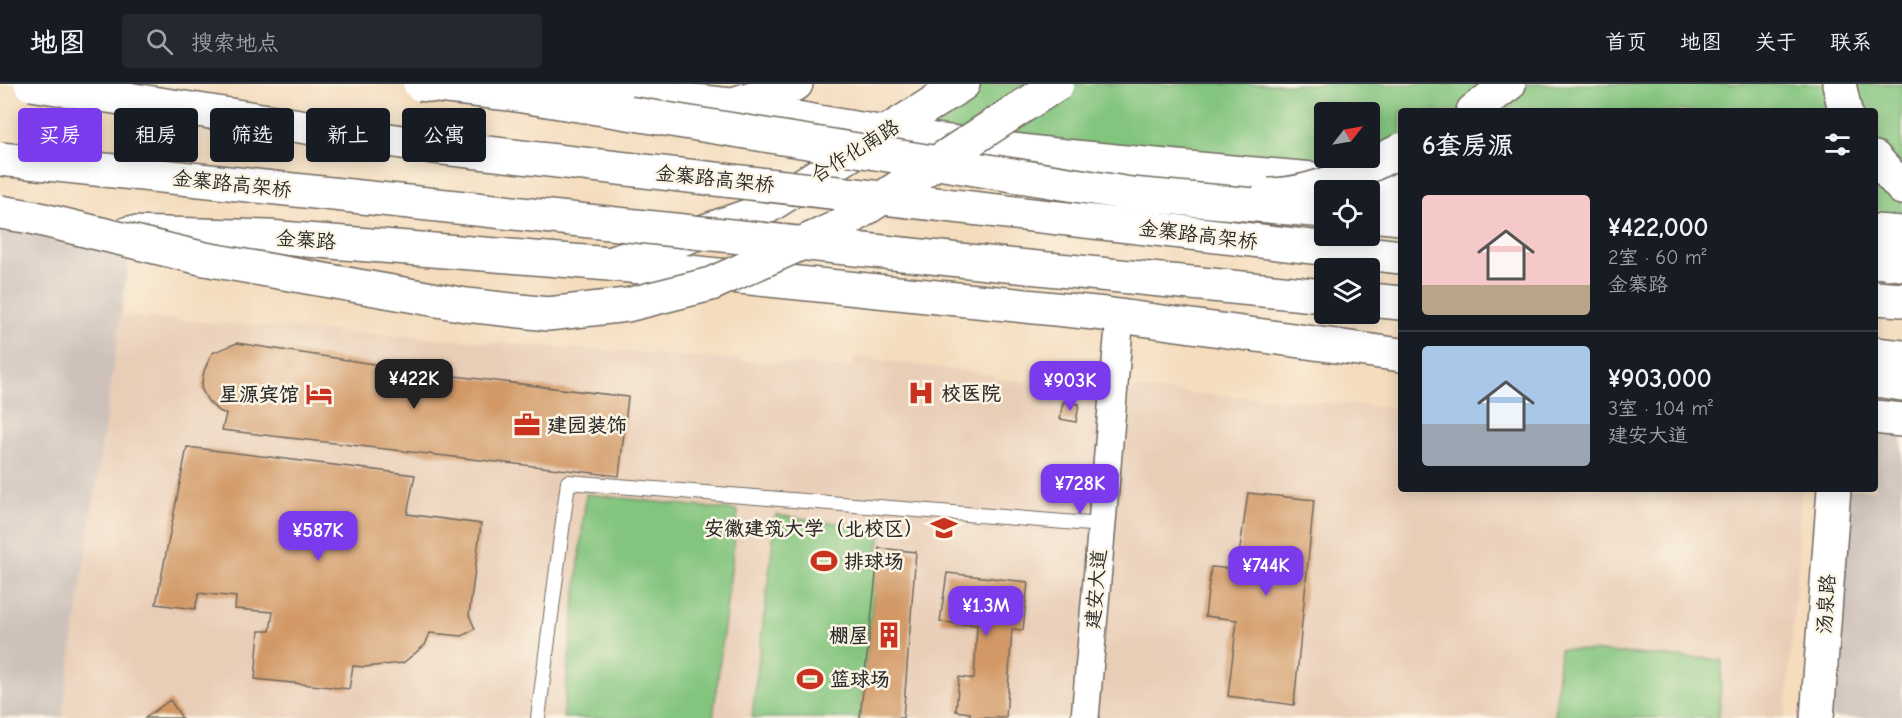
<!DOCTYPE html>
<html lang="zh">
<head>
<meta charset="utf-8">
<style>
  body { margin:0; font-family:"Comic Neue","LXGW WenKai TC",sans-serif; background:#242831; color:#f1f3f6; height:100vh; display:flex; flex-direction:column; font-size:22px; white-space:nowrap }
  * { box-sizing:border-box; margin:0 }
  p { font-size:20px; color:#9ea1a6 }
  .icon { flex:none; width:33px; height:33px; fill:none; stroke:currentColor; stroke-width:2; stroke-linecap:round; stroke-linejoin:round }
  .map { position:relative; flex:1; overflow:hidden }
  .details { position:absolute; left:1398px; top:24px; width:480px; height:384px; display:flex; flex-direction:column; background:#171b24; border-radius:6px; box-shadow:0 3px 15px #0003 }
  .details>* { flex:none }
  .banner { position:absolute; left:18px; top:24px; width:570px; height:54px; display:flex; gap:12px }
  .needle { width:39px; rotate:59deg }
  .fabs { position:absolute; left:1314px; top:18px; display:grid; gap:12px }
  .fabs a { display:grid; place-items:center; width:66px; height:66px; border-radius:6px; background:#171b24; box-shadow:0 3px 15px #0003; font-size:30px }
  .price { position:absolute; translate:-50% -51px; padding:0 14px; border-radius:12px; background:#7c3aed; color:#fff; font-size:20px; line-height:39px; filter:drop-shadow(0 2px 3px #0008) }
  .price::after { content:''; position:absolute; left:50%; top:36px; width:18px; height:14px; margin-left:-9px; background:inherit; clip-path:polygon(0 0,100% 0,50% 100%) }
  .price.on { background:#222; color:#fff }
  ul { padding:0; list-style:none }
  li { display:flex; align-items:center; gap:18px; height:150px; padding:0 24px }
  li+li { border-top:2px solid #363941 }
  li span { display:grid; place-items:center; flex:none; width:168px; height:120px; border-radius:6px; color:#555 }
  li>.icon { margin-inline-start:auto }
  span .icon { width:72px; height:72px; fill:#fffc; stroke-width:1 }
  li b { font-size:26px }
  h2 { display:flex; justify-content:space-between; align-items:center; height:72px; padding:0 24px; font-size:26px }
  .pill { padding:0 21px; border-radius:6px; background:#171b24; box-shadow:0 3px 15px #0003; font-size:21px; line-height:54px }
  .pill.on { background:#7c3aed; color:#fff }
  header { display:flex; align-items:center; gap:36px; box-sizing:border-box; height:84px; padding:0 30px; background:#171b24; border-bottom:2px solid #363941 }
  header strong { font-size:28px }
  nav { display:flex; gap:33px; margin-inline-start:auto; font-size:21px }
  .search { width:420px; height:54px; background:#242831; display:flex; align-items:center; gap:15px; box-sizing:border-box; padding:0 21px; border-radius:6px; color:#9ea1a6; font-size:22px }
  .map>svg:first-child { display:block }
  .built { fill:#e9ceb7 }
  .industrial { fill:#cec1ba }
  .green { fill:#83c57e; stroke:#577854; stroke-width:1.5; fill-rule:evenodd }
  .building { fill:#d29966 }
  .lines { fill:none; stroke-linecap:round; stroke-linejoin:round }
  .lane-casing { stroke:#71695e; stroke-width:16 }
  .street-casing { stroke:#71695e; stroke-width:30 }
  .secondary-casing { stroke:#71695e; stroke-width:36 }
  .primary-casing { stroke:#71695e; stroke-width:36 }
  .highway-casing { stroke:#71695e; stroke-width:36 }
  .lane { stroke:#fff; stroke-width:14 }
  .street { stroke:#fff; stroke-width:27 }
  .secondary { stroke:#fff; stroke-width:33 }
  .primary { stroke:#fff; stroke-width:33 }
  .highway { stroke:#fff; stroke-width:33 }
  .highway-bridge-casing { stroke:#71695e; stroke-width:36; stroke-linecap:butt }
  .highway-bridge { stroke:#fff; stroke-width:33 }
  .labels { text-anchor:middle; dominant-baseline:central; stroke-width:5; stroke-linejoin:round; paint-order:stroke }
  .street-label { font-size:20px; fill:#2b2b2b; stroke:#fcf5e5 }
  .poi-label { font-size:20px; font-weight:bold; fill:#2b2b2b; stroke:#fcf5e5; text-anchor:start }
</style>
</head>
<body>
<header>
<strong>地图</strong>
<div class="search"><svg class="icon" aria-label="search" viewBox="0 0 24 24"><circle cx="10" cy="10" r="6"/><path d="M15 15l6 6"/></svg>搜索地点</div>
<nav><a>首页</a><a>地图</a><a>关于</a><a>联系</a></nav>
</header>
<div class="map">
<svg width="1902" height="634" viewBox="0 0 1902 634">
  <rect width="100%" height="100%" fill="#fcf5e5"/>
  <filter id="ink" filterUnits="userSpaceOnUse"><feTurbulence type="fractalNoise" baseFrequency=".0167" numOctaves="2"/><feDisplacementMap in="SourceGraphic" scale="12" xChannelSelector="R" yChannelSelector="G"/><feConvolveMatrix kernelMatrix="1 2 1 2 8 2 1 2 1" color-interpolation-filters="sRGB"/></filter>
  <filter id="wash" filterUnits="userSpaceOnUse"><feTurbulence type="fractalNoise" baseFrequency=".008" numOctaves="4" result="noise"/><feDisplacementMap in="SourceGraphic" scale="24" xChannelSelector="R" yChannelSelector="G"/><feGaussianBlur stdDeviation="1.35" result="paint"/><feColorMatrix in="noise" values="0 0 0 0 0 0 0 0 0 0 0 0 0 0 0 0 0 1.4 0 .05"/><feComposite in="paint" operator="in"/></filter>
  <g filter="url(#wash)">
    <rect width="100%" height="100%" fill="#f4dcbd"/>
    <polygon class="built" points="121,232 853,284 855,273 994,291 994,295 1401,324 1401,405 1801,405 1798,483 1785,634 62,634"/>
    <g class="industrial">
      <polygon points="0,145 133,149 62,634 0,634"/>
      <polygon points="1875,333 1902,336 1902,634 1817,634 1834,405 1875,405"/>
    </g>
    <g class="green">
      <path d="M963 0H1902V149L1875 147V27H1401V103L881 50ZM1324 28H1370V74H1324Z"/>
      <polygon points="586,410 738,427 713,634 563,634"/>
      <polygon points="776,431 881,445 860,634 752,634"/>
      <polygon points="1560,565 1722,576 1719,634 1555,634"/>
    </g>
    <g id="blocks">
      <g class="building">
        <polygon points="237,259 438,290 628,313 619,392 222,346 226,330 217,326 208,317 201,304 204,287 212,269"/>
        <polygon points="1063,318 1079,320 1076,338 1060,335"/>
        <polygon points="187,363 415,391 407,430 481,440 469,531 475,545 462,552 430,549 425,561 403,579 364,583 353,582 349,605 255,595 259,547 270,547 273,528 235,525 236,513 199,509 195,525 156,520"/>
        <polygon points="1248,409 1314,416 1294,621 1228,612 1237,536 1205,532 1211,483 1237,485"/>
        <polygon points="879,464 916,468 903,634 860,634"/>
        <polygon points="947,489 1028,498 1023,546 1012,545 1006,634 970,634 970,629 956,627 959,593 974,595 977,541 940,538"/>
        <polygon points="170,616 182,634 145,634"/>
      </g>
    </g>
  </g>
  <g filter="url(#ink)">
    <use href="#blocks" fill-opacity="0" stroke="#71695e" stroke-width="1.5"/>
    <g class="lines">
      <g class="lane-casing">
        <polyline id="lane" points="538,634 568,398 1102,441"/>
      </g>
      <g class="street-casing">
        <polyline id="street" points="1085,634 1120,232"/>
      </g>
      <g class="secondary-casing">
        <polyline id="secondary" points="1817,634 1834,405"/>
      </g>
      <g class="primary-casing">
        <g id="primary">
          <polyline points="589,5 730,21 796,0"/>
          <polyline points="129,149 268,153 610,180 759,128 963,0"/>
        </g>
      </g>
      <g class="highway-casing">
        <g id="highway">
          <polyline points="1839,0 1845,27"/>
          <path d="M730 21C951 68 1177 82 1401 103"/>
          <polyline points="1473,27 1509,0"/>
          <polyline points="1875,74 1902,104"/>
          <polyline points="1370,131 1401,134"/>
          <polyline points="1875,147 1902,149"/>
          <polyline points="1875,177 1902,180"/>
          <polyline points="610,180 1105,230 1401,271"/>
          <polyline points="1875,214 1902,216"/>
          <polyline points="1370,216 1401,219"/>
          <polyline points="1875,270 1902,273"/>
          <polyline points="1875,296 1902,300"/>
          <polyline points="1875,333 1902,336"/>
        </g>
      </g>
      <use href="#lane" class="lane"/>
      <use href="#street" class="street"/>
      <use href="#secondary" class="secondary"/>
      <use href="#primary" class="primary"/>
      <use href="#highway" class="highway"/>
      <g class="highway-bridge-casing">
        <g id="highway-bridge">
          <polyline points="31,0 434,63 1401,173"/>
          <polyline points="420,0 510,10 1131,110 1324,127"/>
          <polyline points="557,6 621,0"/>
          <polyline points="0,75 1007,181 1324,212"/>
          <path d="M1268 111C1314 111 1361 87 1401 66"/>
          <polyline points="0,128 31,133 205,175 466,221 548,230 627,221 711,200 836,144 1057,0"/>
        </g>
      </g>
      <use href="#highway-bridge" class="highway-bridge"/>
    </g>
  </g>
  <defs>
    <g id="hospital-bare" transform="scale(2.07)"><path d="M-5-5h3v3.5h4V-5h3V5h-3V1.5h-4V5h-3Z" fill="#c8321e" stroke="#fcf5e5" stroke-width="2.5" paint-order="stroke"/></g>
    <g id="hotel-bare" transform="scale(2.07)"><path d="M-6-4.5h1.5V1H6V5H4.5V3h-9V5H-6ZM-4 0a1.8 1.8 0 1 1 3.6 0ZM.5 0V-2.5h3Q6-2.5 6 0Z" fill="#c8321e" stroke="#fcf5e5" stroke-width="2.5" paint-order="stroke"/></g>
    <g id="office-bare" transform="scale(2.07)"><path d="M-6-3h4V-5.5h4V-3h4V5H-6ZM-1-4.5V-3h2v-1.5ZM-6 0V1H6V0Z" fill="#c8321e" stroke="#fcf5e5" stroke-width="2.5" paint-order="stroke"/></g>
    <g id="university-bare" transform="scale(2.07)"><path d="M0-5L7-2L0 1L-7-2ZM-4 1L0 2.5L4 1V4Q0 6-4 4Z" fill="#c8321e" stroke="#fcf5e5" stroke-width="2.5" paint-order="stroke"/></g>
    <g id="stadium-bare" transform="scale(2.07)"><path d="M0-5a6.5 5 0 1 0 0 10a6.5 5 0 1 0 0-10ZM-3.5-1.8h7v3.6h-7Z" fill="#c8321e" stroke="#fcf5e5" stroke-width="2.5" paint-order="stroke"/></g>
    <g id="building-bare" transform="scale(2.07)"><path d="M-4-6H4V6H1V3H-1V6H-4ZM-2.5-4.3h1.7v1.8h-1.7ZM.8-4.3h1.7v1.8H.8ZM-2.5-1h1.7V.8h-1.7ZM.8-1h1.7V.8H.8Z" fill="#c8321e" stroke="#fcf5e5" stroke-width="2.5" paint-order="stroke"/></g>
  </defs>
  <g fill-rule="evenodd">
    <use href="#hospital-bare" x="921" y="309"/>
    <use href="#hotel-bare" x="319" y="310"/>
    <use href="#office-bare" x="527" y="341"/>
    <use href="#university-bare" x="944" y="444"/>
    <use href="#stadium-bare" x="824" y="477"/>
    <use href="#building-bare" x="889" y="551"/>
    <use href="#stadium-bare" x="810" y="595"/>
  </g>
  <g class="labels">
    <g class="street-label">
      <text transform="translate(855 67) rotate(-32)">合作化南路</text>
      <text transform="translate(715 95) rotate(6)">金寨路高架桥</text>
      <text transform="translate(232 100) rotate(6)">金寨路高架桥</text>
      <text transform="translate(1198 151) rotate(7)">金寨路高架桥</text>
      <text transform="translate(306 156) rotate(4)">金寨路</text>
      <text transform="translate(1096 505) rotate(-85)">建安大道</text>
      <text transform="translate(1826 520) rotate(-86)">汤泉路</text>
    </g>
    <g class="poi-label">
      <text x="941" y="309">校医院</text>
      <text x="299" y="310" text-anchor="end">星源宾馆</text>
      <text x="547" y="341">建园装饰</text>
      <text x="924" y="444" text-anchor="end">安徽建筑大学（北校区）</text>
      <text x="844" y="477">排球场</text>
      <text x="869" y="551" text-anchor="end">棚屋</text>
      <text x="830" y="595">篮球场</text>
    </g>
  </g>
</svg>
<div class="fabs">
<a><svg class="needle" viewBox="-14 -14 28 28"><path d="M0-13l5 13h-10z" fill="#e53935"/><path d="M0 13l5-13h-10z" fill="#9ea1a6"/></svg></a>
<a><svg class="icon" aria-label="locate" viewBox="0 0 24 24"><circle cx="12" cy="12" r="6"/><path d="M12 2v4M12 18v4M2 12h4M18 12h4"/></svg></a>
<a><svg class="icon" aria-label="layers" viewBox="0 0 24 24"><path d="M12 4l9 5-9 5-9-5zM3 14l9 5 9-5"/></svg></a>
</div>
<b class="price on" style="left:414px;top:326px">¥422K</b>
<b class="price" style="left:1070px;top:328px">¥903K</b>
<b class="price" style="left:1080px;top:431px">¥728K</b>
<b class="price" style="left:318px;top:478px">¥587K</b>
<b class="price" style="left:1266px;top:513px">¥744K</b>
<b class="price" style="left:986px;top:553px">¥1.3M</b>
<div class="banner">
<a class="pill on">买房</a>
<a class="pill">租房</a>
<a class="pill">筛选</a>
<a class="pill">新上</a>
<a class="pill">公寓</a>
</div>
<section class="details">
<h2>6套房源<svg class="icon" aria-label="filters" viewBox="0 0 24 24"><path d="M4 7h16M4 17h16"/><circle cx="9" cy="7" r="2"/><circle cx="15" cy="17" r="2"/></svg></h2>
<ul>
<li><span style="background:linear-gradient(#f6c9c9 75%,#b9a48a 0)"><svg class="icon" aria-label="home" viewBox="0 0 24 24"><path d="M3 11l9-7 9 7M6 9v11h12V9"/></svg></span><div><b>¥422,000</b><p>2室 · 60 m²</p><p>金寨路</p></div></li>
<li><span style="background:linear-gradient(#a9c7e8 65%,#9aa5b1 0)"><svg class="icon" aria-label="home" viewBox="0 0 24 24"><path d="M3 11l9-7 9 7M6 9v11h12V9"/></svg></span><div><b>¥903,000</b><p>3室 · 104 m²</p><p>建安大道</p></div></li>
</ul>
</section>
</div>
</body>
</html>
